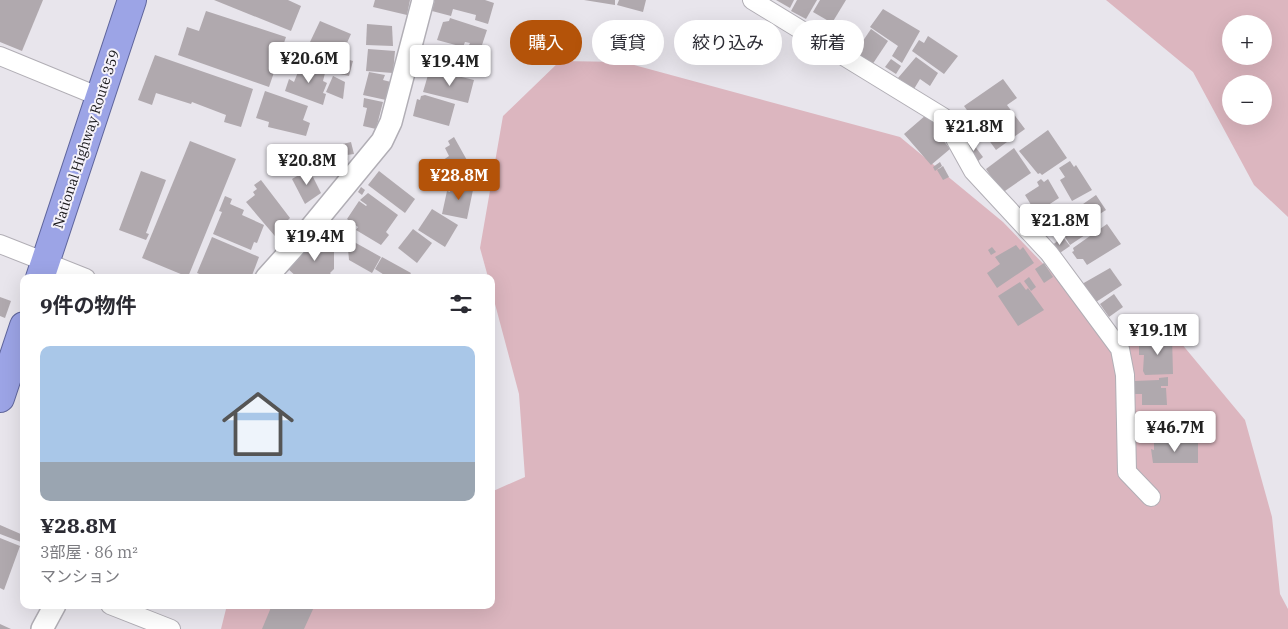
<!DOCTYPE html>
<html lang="ja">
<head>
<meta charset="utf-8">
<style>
  body { margin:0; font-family:"IBM Plex Serif","Noto Sans JP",serif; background:#f7f7f7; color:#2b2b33; height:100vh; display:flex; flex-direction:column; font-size:19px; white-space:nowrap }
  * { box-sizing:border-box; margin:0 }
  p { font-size:16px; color:#7c7c81 }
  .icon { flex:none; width:28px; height:28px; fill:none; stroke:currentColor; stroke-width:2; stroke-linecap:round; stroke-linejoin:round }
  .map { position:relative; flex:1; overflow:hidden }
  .drawer { position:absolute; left:20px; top:274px; width:475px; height:335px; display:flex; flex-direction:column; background:#fff; border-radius:10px; box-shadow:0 5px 20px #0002 }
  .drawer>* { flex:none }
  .hud { position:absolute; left:510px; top:20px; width:475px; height:45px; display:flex; gap:10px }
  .buttons { position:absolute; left:1222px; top:15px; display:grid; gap:10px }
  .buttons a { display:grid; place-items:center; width:50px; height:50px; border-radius:50%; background:#fff; box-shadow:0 5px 20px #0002; font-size:25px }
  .price { position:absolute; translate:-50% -42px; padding:0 11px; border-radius:5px; background:#fff; color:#222; font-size:16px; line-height:32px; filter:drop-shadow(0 1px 2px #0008) }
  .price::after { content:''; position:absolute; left:50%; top:30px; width:15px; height:11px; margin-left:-8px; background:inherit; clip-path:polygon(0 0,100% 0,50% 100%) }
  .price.current { background:#b45309; color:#fff }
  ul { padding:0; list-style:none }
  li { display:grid; align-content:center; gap:10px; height:265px; padding:0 20px }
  li span { display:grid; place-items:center; height:155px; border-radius:10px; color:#555 }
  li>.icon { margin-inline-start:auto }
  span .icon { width:90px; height:90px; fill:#fffc; stroke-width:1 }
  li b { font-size:21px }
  h2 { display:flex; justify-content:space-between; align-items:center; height:60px; padding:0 20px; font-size:21px }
  .tag { padding:0 18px; border-radius:22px; background:#fff; box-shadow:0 5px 20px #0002; font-size:18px; line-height:45px }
  .tag.current { background:#b45309; color:#fff }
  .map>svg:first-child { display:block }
  .green { fill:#dcb6bf; fill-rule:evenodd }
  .building { fill:#b0a9ae }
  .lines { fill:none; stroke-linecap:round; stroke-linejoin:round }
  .minor-casing { stroke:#b1aeb5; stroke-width:20 }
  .tertiary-casing { stroke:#b1aeb5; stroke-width:24 }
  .trunk-casing { stroke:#5f659c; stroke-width:30 }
  .minor { stroke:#fff; stroke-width:18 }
  .tertiary { stroke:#fff; stroke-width:21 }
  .trunk { stroke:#9ca4e6; stroke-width:28 }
  .labels { text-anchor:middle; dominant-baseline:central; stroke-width:4; stroke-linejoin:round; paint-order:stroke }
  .street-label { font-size:14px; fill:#1b1a1d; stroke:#f5f2fa }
</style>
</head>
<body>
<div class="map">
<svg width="1288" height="629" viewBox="0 0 1288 629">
  <rect width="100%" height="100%" fill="#e8e5ec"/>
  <g class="green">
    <path d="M1106 0H1288V217L1254 185 1193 72ZM1231 24H1264V56H1231ZM1231 84H1264V116H1231Z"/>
    <polygon points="560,61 623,62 900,137 1003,222 1105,328 1181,343 1245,420 1272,517 1280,594 1288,609 1288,629 221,629 227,605 491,605 491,492 525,477 519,394 491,289 491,278 488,277 480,248 503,116"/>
  </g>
  <g class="building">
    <polygon points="0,0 43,0 22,51 0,42"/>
    <polygon points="214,0 288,0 301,6 291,31"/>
    <polygon points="375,0 410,0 407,15 373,7"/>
    <polygon points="435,0 485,0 494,3 488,24 475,20 476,15 453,9 451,16 432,11"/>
    <polygon points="584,0 615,0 615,5"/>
    <polygon points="619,0 646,0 643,12 617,5"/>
    <polygon points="776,0 794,0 790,8"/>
    <polygon points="797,0 817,0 806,19 791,11"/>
    <polygon points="820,0 846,0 832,23 813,12"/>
    <polygon points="883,9 920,31 902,63 892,56 898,46 870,27"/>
    <polygon points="206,11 286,37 269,87 178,55 187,27 199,31"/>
    <polygon points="450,18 487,30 480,51 468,47 470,43 465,42 463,47 437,40 443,22 449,21"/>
    <polygon points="320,21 351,34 341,56 310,42"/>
    <polygon points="367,24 392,26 393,46 366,45"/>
    <polygon points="871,29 888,41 872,65 854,54"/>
    <polygon points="928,36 958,56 944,74 912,51 919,40 924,43"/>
    <polygon points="803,37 816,45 811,53 798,45"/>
    <polygon points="445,47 475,54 469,77 439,68"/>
    <polygon points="368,49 395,51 393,73 366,71"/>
    <polygon points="155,55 253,89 241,127 224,122 226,115 192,102 191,104 156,93 152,105 138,100"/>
    <polygon points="339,57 353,61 349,76 335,73"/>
    <polygon points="916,57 938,73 930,86 920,79 914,89 898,78"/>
    <polygon points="891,59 901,66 896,74 885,67"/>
    <polygon points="302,62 326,69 323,81 327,83 323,93 326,94 323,105 285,91 289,79 294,82"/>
    <polygon points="369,72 385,75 383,80 391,82 386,100 363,95"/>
    <polygon points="441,72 474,80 468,103 423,92 428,75 437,77"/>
    <polygon points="333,76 345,82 343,99 326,92"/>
    <polygon points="1003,79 1017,98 1007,105 1025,129 996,150 964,106"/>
    <polygon points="265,91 308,106 303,120 310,123 306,136 268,127 269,122 256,118"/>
    <polygon points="425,95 455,104 449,126 413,116 417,99 420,100 421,96"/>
    <polygon points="364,98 383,102 376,129 363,126 367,108 363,107"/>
    <polygon points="926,115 947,136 943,140 950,149 931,165 904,134"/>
    <polygon points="1048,130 1067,158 1042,175 1040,173 1038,174 1019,151"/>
    <polygon points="454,137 473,171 461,177 458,173 444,180 436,165 449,156 445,148 450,145 448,141"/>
    <polygon points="190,141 236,159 188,277 142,258"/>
    <polygon points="971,141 983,157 976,163 966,145"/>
    <polygon points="351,142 354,154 347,155 348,160 341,161 343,168 321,172 317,150"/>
    <polygon points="1014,148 1031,173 1002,193 986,169"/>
    <polygon points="1070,161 1074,167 1076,165 1092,190 1072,201 1060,180 1065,177 1059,168"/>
    <polygon points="940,162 942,166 935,171 933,167"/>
    <polygon points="943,166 949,177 943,180 937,170"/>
    <polygon points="309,169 321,193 305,204 292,179"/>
    <polygon points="141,171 166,180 146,233 149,234 146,240 119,230"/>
    <polygon points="379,171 415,199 405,213 368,185"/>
    <polygon points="1041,179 1044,182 1048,179 1059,198 1036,213 1025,195 1039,186 1037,182"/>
    <polygon points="261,180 290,218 286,222 293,231 280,242 246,202 255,195 253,192 257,189 254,185"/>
    <polygon points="459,182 474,185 467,219 442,214 447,191 450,192 451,187 457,189"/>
    <polygon points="361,187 365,190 362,195 358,192"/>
    <polygon points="368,193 398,215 386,232 389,235 381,245 356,230 358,227 347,219 359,201 366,206 367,205 360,200"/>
    <polygon points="1096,195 1106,210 1090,220 1093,224 1086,229 1088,233 1070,245 1058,226 1062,223 1060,220"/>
    <polygon points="225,196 232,199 230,204 244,210 242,215 264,225 257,243 254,242 251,250 213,234 222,212 219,211"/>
    <polygon points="432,209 458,225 445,247 418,230"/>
    <polygon points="1107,224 1121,244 1087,265 1083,259 1077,259 1072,252 1074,251 1073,248"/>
    <polygon points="413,229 432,243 417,263 398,248"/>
    <polygon points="212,237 259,257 251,278 209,278 197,273"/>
    <polygon points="1063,237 1070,246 1057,255 1051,246"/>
    <polygon points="321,238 334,249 334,269 330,273 334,278 298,278 287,268 313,241 316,244"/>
    <polygon points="347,238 381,257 372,273 349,260"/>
    <polygon points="1016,245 1020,250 1023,247 1034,263 997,288 987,273 1000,264 995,257"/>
    <polygon points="992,247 996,252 991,255 988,250"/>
    <polygon points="382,257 411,273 408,278 389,278 375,269"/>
    <polygon points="1044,263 1053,277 1044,283 1035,269"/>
    <polygon points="1110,268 1122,285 1096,302 1082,284"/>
    <polygon points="1029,277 1036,287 1031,291 1024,281"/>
    <polygon points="1020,282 1026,290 1028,288 1044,310 1018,326 998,296"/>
    <polygon points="1114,294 1123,307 1109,317 1100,304"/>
    <polygon points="0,297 11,301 5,318 0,316"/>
    <polygon points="1150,336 1172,336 1173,374 1145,375 1143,371 1144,355 1139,355 1139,346 1143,346 1143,340 1150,340"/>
    <polygon points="1168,377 1168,386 1161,386 1161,388 1166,388 1167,405 1142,405 1142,394 1135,394 1134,381 1159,380 1159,378"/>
    <polygon points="1134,429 1161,432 1161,435 1172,436 1172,442 1134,442"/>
    <polygon points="1154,443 1198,443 1198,463 1153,463 1151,449 1154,450"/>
    <polygon points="0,525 23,535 21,542 0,534"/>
    <polygon points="0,538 20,546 4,590 0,588"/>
    <polygon points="272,605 310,605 314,607 304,629 262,629"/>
    <polygon points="0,624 11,629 0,629"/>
  </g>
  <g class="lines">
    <g class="minor-casing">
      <g id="minor">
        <polyline points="752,0 943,117 973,171 1049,253 1120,349 1125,375 1127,472 1151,497"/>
        <polyline points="0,56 100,97"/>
        <polyline points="0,244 86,278"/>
        <polyline points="110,605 171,629"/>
      </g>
    </g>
    <g class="tertiary-casing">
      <g id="tertiary">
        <polyline points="266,278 303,237 382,141 391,122 423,0"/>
        <polyline points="42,629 55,605"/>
      </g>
    </g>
    <g class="trunk-casing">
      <g id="trunk">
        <polyline points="40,278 132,0"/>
        <polyline points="0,398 24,326"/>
      </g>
    </g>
    <use href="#minor" class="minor"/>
    <use href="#tertiary" class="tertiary"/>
    <use href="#trunk" class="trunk"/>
  </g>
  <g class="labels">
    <g class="street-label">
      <text transform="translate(86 139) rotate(-72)">National Highway Route 359</text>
    </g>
  </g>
</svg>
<div class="buttons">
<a>+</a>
<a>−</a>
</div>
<b class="price" style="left:309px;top:84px">¥20.6M</b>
<b class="price" style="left:450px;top:87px">¥19.4M</b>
<b class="price" style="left:974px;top:152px">¥21.8M</b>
<b class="price" style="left:307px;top:186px">¥20.8M</b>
<b class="price current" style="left:459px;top:201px">¥28.8M</b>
<b class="price" style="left:1060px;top:246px">¥21.8M</b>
<b class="price" style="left:315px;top:262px">¥19.4M</b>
<b class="price" style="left:1158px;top:356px">¥19.1M</b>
<b class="price" style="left:1175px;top:453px">¥46.7M</b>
<div class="hud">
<a class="tag current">購入</a>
<a class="tag">賃貸</a>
<a class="tag">絞り込み</a>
<a class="tag">新着</a>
</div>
<section class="drawer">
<h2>9件の物件<svg class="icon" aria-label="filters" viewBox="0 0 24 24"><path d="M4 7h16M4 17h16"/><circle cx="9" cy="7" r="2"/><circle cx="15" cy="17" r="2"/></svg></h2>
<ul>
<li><span style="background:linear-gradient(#a9c7e8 75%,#9aa5b1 0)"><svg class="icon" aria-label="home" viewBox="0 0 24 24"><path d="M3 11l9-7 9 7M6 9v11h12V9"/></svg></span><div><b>¥28.8M</b><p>3部屋 · 86 m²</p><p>マンション</p></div></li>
</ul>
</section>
</div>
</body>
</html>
